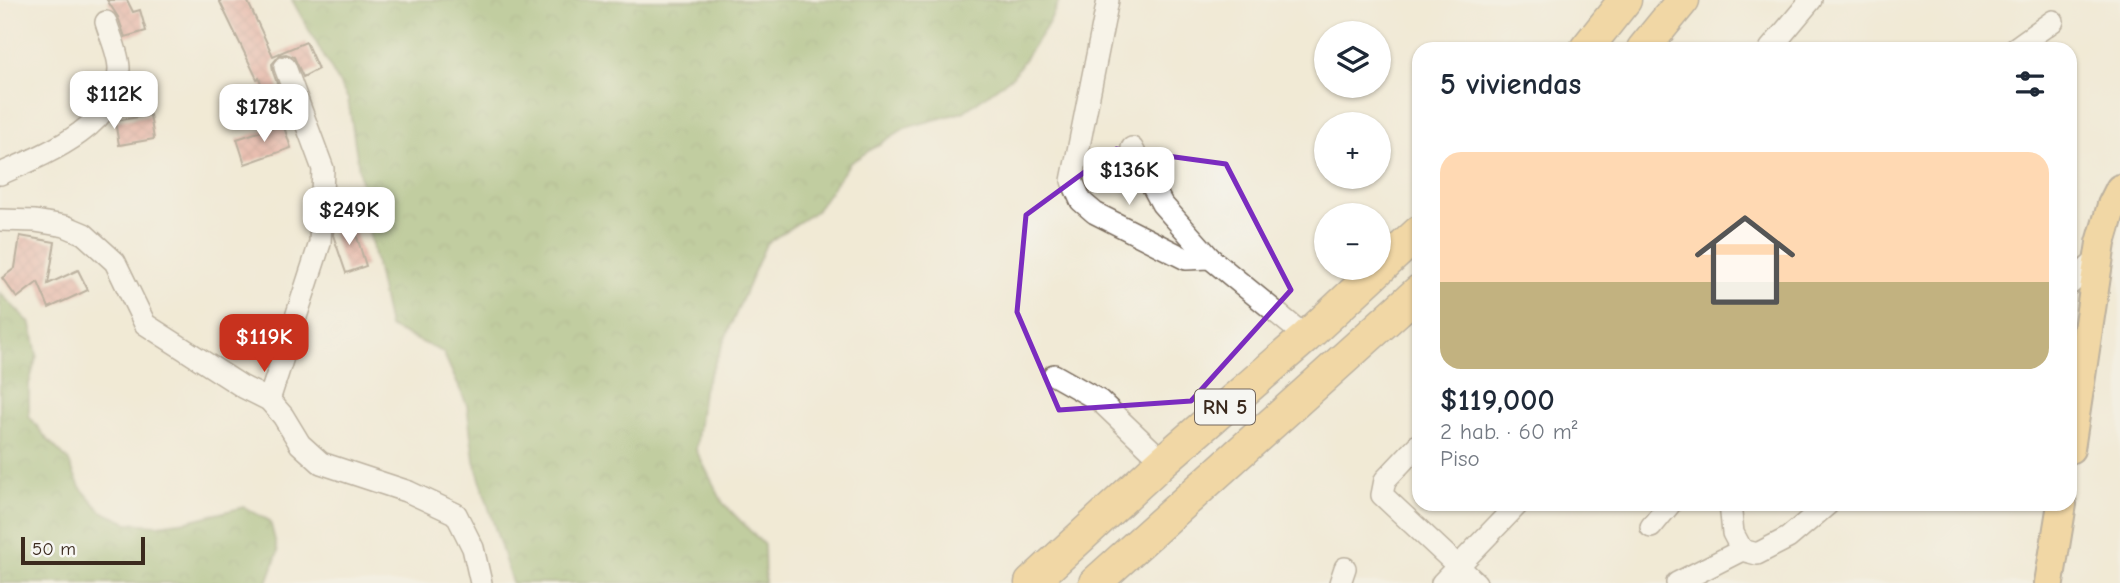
<!DOCTYPE html>
<html lang="es">
<head>
<meta charset="utf-8">
<style>
  body { margin:0; font-family:"Comic Neue",sans-serif; background:#f6f6f7; color:#1f2937; height:100vh; display:flex; flex-direction:column; font-size:26px; white-space:nowrap }
  * { box-sizing:border-box; margin:0 }
  p { font-size:23px; color:#747a83 }
  .icon { flex:none; width:38px; height:38px; fill:none; stroke:currentColor; stroke-width:2; stroke-linecap:round; stroke-linejoin:round }
  .map { position:relative; flex:1; overflow:hidden }
  .sheet { position:absolute; left:1412px; top:42px; width:665px; height:469px; display:flex; flex-direction:column; background:#fff; border-radius:21px; box-shadow:0 2px 5px #0004 }
  .sheet>* { flex:none }
  .buttons { position:absolute; left:1314px; top:21px; display:grid; gap:14px }
  .buttons a { display:grid; place-items:center; width:77px; height:77px; border-radius:50%; background:#fff; box-shadow:0 2px 5px #0004; font-size:35px }
  .scale { position:absolute; left:21px; bottom:18px; width:124px; box-sizing:border-box; padding-left:7px; border:4px solid #3b2a1e; border-top:0; font-size:19px; line-height:24px; white-space:nowrap; color:#3b2a1e; -webkit-text-stroke:5px #f6f6f2; paint-order:stroke }
  .price { position:absolute; translate:-50% -60px; padding:0 16px; border-radius:14px; background:#fff; color:#222; font-size:23px; line-height:46px; filter:drop-shadow(0 2px 4px #0008) }
  .price::after { content:''; position:absolute; left:50%; top:42px; width:21px; height:16px; margin-left:-10px; background:inherit; clip-path:polygon(0 0,100% 0,50% 100%) }
  .price.current { background:#c8321e; color:#fff }
  ul { padding:0; list-style:none }
  li { display:grid; align-content:center; gap:14px; height:371px; padding:0 28px }
  li span { display:grid; place-items:center; height:217px; border-radius:21px; color:#555 }
  li>.icon { margin-inline-start:auto }
  span .icon { width:126px; height:126px; fill:#fffc; stroke-width:1 }
  li b { font-size:30px }
  h2 { display:flex; justify-content:space-between; align-items:center; height:84px; padding:0 28px; font-size:30px }
  .map>svg:first-child { display:block }
  .forest { fill:url(#forest-crowns); stroke:#616a3e; stroke-width:2 }
  .building { fill:url(#building-cross-hatch) }
  .lines { fill:none; stroke-linecap:round; stroke-linejoin:round }
  .minor-casing { stroke:#7b6d5e; stroke-width:24 }
  .major-casing { stroke:#7b6d5e; stroke-width:32 }
  .highway-casing { stroke:#7b6d5e; stroke-width:35 }
  .minor { stroke:#fff; stroke-width:21 }
  .major { stroke:#f2c26a; stroke-width:28 }
  .highway { stroke:#f2c26a; stroke-width:32 }
  .marked { fill:none; stroke:#7b2cbf; stroke-width:5; stroke-linejoin:round }
  .labels { text-anchor:middle; dominant-baseline:central; stroke-width:5; stroke-linejoin:round; paint-order:stroke }
  .shield { fill:#f6f6f2; stroke:#73675e; stroke-width:2 }
  .shield-label { font-size:21px; font-weight:bold; fill:#3b2a1e }
</style>
</head>
<body>
<div class="map">
<svg width="2120" height="583" viewBox="0 0 2120 583">
  <defs>
    <pattern id="forest-crowns" width="20" height="18" patternUnits="userSpaceOnUse" patternTransform="scale(1.75)"><rect width="20" height="18" fill="#87aa5f"/><path d="M2 6a3 3 0 1 1 6 0M12 15a3 3 0 1 1 6 0" fill="none" stroke="#708b4e"/></pattern>
    <pattern id="building-cross-hatch" width="8" height="8" patternUnits="userSpaceOnUse" patternTransform="scale(1.75)"><rect width="8" height="8" fill="#e08a83"/><path d="M0 0l8 8M0 8l8-8" fill="none" stroke="#b7716b"/></pattern>
  </defs>
  <rect width="100%" height="100%" fill="#f6f6f2"/>
  <filter id="ink" filterUnits="userSpaceOnUse"><feTurbulence type="fractalNoise" baseFrequency=".0143" numOctaves="2"/><feDisplacementMap in="SourceGraphic" scale="14" xChannelSelector="R" yChannelSelector="G"/><feConvolveMatrix kernelMatrix="1 2 1 2 8 2 1 2 1" color-interpolation-filters="sRGB"/></filter>
  <filter id="wash" filterUnits="userSpaceOnUse"><feTurbulence type="fractalNoise" baseFrequency=".00686" numOctaves="4" result="noise"/><feDisplacementMap in="SourceGraphic" scale="28" xChannelSelector="R" yChannelSelector="G"/><feGaussianBlur stdDeviation="1.57" result="paint"/><feColorMatrix in="noise" values="0 0 0 0 0 0 0 0 0 0 0 0 0 0 0 0 0 1.4 0 .05"/><feComposite in="paint" operator="in"/></filter>
  <g filter="url(#wash)">
    <rect width="100%" height="100%" fill="#f1ead6"/>
    <g class="forest">
      <polygon points="292,0 1060,0 1047,26 1013,76 963,112 905,128 850,163 816,211 766,244 703,390 696,450 723,503 764,545 765,583 512,583 474,460 467,405 443,352 389,327 367,222 348,99"/>
      <polygon points="0,293 31,324 37,355 29,384 29,416 47,439 68,460 80,487 101,511 128,523 157,525 187,521 244,507 270,521 278,552 267,583 0,583"/>
    </g>
    <g id="blocks">
      <g class="building">
        <polygon points="107,0 127,0 133,12 140,10 146,31 125,37 118,17"/>
        <polygon points="219,0 247,0 273,56 306,42 318,69 303,77 294,57 286,54 280,55 272,64 273,72 287,111 274,116 259,78 257,79"/>
        <polygon points="150,115 154,139 119,145 115,121"/>
        <polygon points="283,124 291,148 245,164 237,139"/>
        <polygon points="352,221 366,266 346,273 333,235 334,227"/>
        <polygon points="20,236 55,242 48,284 78,270 88,290 49,308 38,282 17,298 2,278 15,268"/>
      </g>
    </g>
  </g>
  <g filter="url(#ink)">
    <use href="#blocks" fill-opacity="0" stroke="#7b6d5e" stroke-width="2"/>
    <g class="lines">
      <g class="minor-casing">
        <g id="minor">
          <polyline points="1108,0 1072,181 1081,201 1095,213 1186,259 1210,258 1306,337"/>
          <polyline points="1770,49 1811,0"/>
          <polyline points="2014,49 2053,21"/>
          <polyline points="1132,148 1162,204 1210,258"/>
          <path d="M0 174C44 155 119 126 119 69 119 54 110 36 106 22"/>
          <polyline points="0,220 35,221 65,226 84,234 115,262 145,324 243,387 269,400 283,416 300,444 321,463 409,492 456,514 473,548 481,583"/>
          <polyline points="2070,284 2100,257"/>
          <polyline points="1054,375 1100,401 1163,461"/>
          <polyline points="269,400 320,243 323,169 285,67"/>
          <polyline points="1419,444 1385,480 1382,495 1476,583"/>
          <polyline points="1730,504 1733,533 1742,550 1757,554 1788,538 1828,504"/>
          <polyline points="1651,527 1670,504"/>
          <polyline points="1340,583 1345,568"/>
          <polyline points="1442,583 1518,504"/>
          <polyline points="1677,583 1742,550"/>
        </g>
      </g>
      <g class="major-casing">
        <g id="major">
          <polyline points="2070,449 2101,243 2112,205 2120,189"/>
          <polyline points="2049,583 2062,504"/>
        </g>
      </g>
      <g class="highway-casing">
        <g id="highway">
          <polyline points="1586,49 1625,0"/>
          <polyline points="1643,49 1683,0"/>
          <polyline points="1031,583 1163,461 1306,337 1419,232"/>
          <polyline points="1095,583 1419,291"/>
        </g>
      </g>
      <use href="#minor" class="minor"/>
      <use href="#major" class="major"/>
      <use href="#highway" class="highway"/>
    </g>
  </g>
  <path d="M0 0H2120V583H0ZM1116 149 1226 164 1291 290 1191 401 1059 410 1017 312 1026 215Z" fill="#f1ead6" fill-opacity=".55" fill-rule="evenodd"/>
  <path class="marked" d="M1116 149 1226 164 1291 290 1191 401 1059 410 1017 312 1026 215Z"/>
  <g class="labels">
    <rect class="shield" x="1195" y="389.5" width="60" height="35" rx="5"/>
    <g class="shield-label">
      <text x="1225" y="407">RN 5</text>
    </g>
  </g>
</svg>
<div class="buttons">
<a><svg class="icon" aria-label="layers" viewBox="0 0 24 24"><path d="M12 4l9 5-9 5-9-5zM3 14l9 5 9-5"/></svg></a>
<a>+</a>
<a>−</a>
</div>
<div class="scale">50 m</div>
<b class="price" style="left:114px;top:131px">$112K</b>
<b class="price" style="left:264px;top:144px">$178K</b>
<b class="price" style="left:1129px;top:207px">$136K</b>
<b class="price" style="left:349px;top:247px">$249K</b>
<b class="price current" style="left:264px;top:374px">$119K</b>
<section class="sheet">
<h2>5 viviendas<svg class="icon" aria-label="filters" viewBox="0 0 24 24"><path d="M4 7h16M4 17h16"/><circle cx="9" cy="7" r="2"/><circle cx="15" cy="17" r="2"/></svg></h2>
<ul>
<li><span style="background:linear-gradient(#ffd9b3 60%,#c2b280 0)"><svg class="icon" aria-label="home" viewBox="0 0 24 24"><path d="M3 11l9-7 9 7M6 9v11h12V9"/></svg></span><div><b>$119,000</b><p>2 hab. · 60 m²</p><p>Piso</p></div></li>
</ul>
</section>
</div>
</body>
</html>
